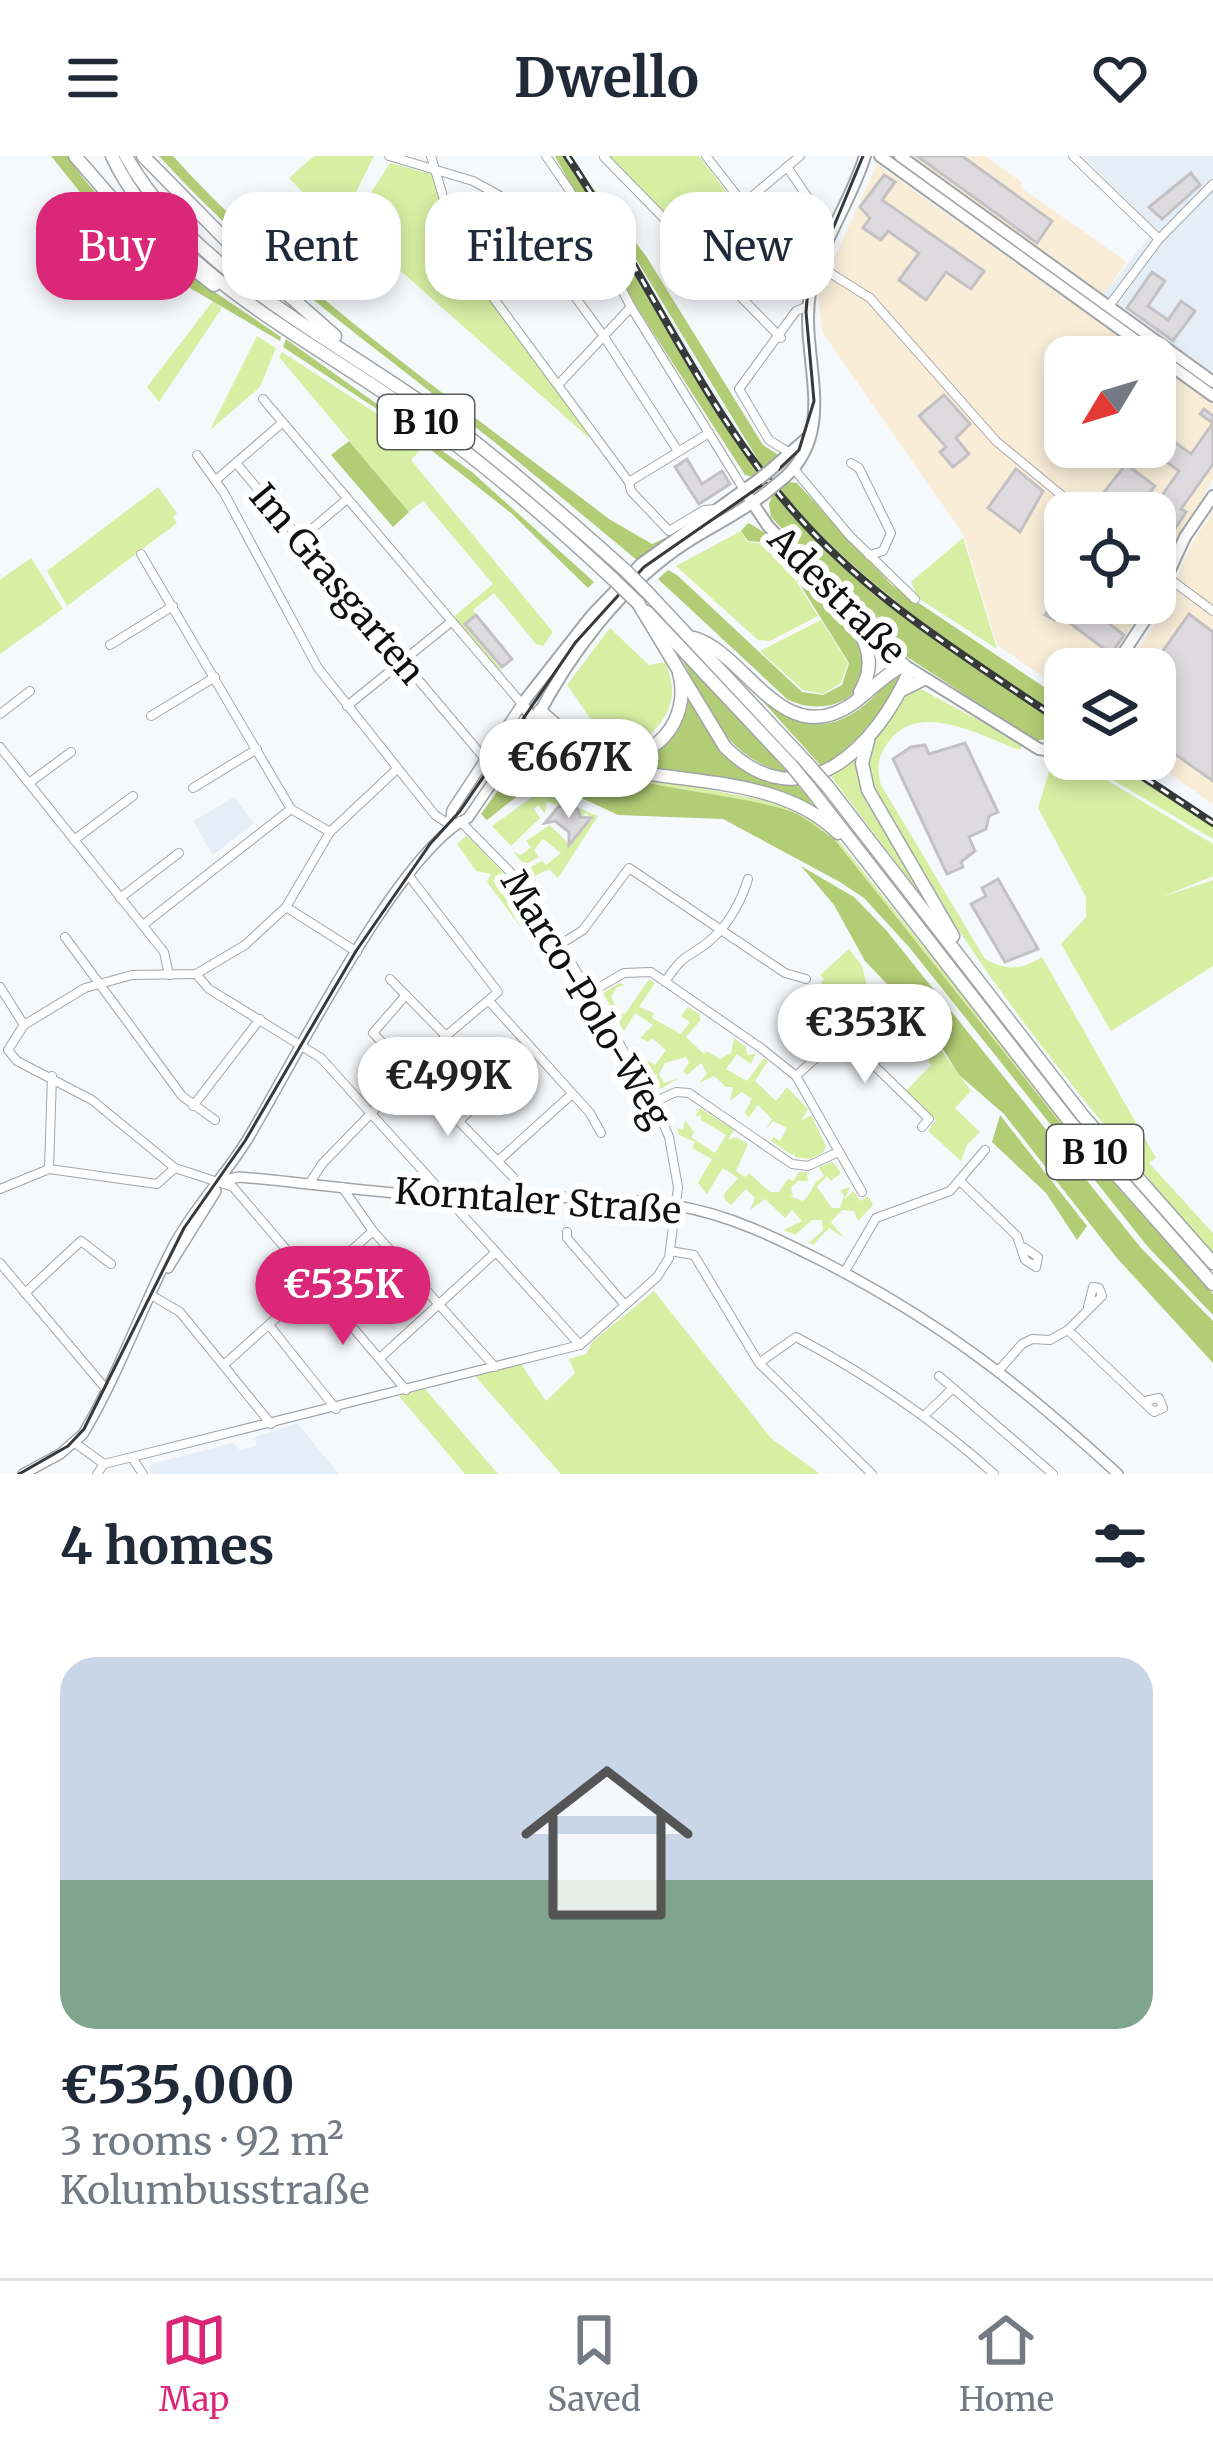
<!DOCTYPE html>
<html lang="en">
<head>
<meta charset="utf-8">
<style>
  body { margin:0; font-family:Merriweather,serif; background:#f2f2f3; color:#1f2937; height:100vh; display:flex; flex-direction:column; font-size:45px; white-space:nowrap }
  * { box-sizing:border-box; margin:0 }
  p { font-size:39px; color:#747a83 }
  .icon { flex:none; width:66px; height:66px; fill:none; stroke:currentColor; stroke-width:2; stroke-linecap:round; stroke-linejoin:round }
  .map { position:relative; height:1318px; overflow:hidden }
  .side { display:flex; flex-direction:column; background:#fff; flex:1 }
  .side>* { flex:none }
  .top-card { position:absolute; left:36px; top:36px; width:1143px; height:108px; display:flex; gap:24px }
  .needle { width:78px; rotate:232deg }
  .fabs { position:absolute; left:1044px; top:180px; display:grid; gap:24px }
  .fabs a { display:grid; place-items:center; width:132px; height:132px; border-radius:24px; background:#fff; box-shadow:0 6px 18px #0003; font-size:60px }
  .price { position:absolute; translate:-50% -102px; padding:0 27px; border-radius:42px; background:#fff; color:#222; font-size:39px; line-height:78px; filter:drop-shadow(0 3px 6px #0008) }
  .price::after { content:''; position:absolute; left:50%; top:72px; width:36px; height:27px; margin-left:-18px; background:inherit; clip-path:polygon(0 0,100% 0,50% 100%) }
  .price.active { background:#db2777; color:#fff }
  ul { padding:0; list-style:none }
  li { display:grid; align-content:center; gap:24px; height:636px; padding:0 60px }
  li span { display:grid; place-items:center; height:372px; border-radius:36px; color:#555 }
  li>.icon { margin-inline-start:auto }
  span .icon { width:216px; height:216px; fill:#fffc; stroke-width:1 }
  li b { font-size:51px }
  h2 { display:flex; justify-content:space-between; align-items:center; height:144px; padding:0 60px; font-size:51px }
  .tag { padding:0 42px; border-radius:36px; background:#fff; box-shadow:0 6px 18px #0003; font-size:42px; line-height:108px }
  .tag.active { background:#db2777; color:#fff }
  header { display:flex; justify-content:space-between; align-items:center; height:156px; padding:0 60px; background:#fff; font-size:54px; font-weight:700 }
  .dock { display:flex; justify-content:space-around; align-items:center; height:168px; border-top:3px solid #e0e1e3; background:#fff; font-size:33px; color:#747a83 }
  .dock a { display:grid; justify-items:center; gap:6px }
  .dock .active { color:#db2777 }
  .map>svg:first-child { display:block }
  .built { fill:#e5edf7 }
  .industrial { fill:#f9edd8 }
  .green { fill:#d6efa3 }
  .forest { fill:#b1cd75 }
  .building { fill:#dedbde; stroke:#c4c1c4; stroke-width:3 }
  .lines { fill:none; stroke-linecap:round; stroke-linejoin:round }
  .minor-casing { stroke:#a2a5a8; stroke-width:10 }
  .tertiary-casing { stroke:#a2a5a8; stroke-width:12 }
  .secondary-casing { stroke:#a2a5a8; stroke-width:14 }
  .trunk-casing { stroke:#a2a5a8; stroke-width:15 }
  .minor { stroke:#fff; stroke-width:8 }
  .tertiary { stroke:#fff; stroke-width:9 }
  .secondary { stroke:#fff; stroke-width:10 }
  .trunk { stroke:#fff; stroke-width:12 }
  .tram { stroke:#37393a; stroke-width:3 }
  .rail-casing { stroke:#37393a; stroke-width:8 }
  .rail { stroke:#fff; stroke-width:3; stroke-dasharray:9; stroke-linecap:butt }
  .secondary-bridge-casing { stroke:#a2a5a8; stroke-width:14; stroke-linecap:butt }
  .trunk-bridge-casing { stroke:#a2a5a8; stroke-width:15; stroke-linecap:butt }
  .secondary-bridge { stroke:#fff; stroke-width:10 }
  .trunk-bridge { stroke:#fff; stroke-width:12 }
  .labels { text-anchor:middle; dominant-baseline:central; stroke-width:12; stroke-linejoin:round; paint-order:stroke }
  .shield { fill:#fff; stroke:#575858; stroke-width:3 }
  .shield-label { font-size:33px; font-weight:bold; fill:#0f1011 }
  .street-label { font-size:36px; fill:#0f1011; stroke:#fff }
</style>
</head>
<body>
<header><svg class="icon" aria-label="menu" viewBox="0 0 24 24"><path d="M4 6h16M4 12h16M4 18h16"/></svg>Dwello<svg class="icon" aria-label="heart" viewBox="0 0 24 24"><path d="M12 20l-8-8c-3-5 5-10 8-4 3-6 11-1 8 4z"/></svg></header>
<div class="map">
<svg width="1213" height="1318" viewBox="0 0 1213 1318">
  <rect width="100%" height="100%" fill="#f6f9fc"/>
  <g class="built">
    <polygon points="563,0 571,0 579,12 746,288 805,363 878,434 1065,565 1065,573 873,438 800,368 741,292"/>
    <polygon points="1083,0 1213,0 1213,217 1103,140 1155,73"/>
    <polygon points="742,59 783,109 781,121 767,133 716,77"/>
    <polygon points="234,641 254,667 213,699 193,665"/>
    <polygon points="297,1267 339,1318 152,1318 149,1314 151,1308 233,1287 240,1294 256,1290 255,1281"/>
  </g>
  <g class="industrial">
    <polygon points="908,0 985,0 1022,26 1020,31 1127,106 1103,140"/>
    <polygon points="877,8 1147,201 1065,201 1065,291 1155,291 1155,207 1213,248 1213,323 1155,428 1155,357 1065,357 1065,447 1144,447 1106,513 1065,513 1065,536 997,489 963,378 822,176 818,138"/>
    <polygon points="1213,355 1213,648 1149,603 1155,603 1155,513 1124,513 1156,467 1193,385"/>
  </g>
  <g class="green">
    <polygon points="314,0 374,0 342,64 330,64 289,22"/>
    <polygon points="608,0 699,0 737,50 731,55 734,61 715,78 727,93 713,106"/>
    <polygon points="390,7 431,18 451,80 592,278 588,281 350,70"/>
    <polygon points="213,145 222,152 159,246 147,231"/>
    <polygon points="257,180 276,192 260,231 210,274"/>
    <polygon points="282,196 425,289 411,304 553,476 543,490 536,488 494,437 473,454 476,459 465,469 500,512 501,519 451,463 493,428 423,345 409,356 279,201"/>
    <polygon points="158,331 177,357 173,361 177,367 67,450 47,415"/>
    <polygon points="741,375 747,386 773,388 818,460 770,485 758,484 676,410"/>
    <polygon points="963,382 997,493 918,442 911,426"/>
    <polygon points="31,402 63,453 0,498 0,424"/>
    <polygon points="821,464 848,507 841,527 823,538 803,534 760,495"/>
    <path d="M610 472 649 509 665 506C681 540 669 567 638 587L606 585 567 529Z"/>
    <path d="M917 531 1023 588 1020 594C980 580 920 544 889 585 878 600 876 611 881 629L985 803C1008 815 1021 814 1042 801L1156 1002 1149 1007 1213 1077V1100C1103 968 991 838 906 689 892 665 868 635 868 607 868 582 898 545 917 531Z"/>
    <path d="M541 577 601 612 767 645 792 652 830 674 1076 981 1213 1138 1058 964 835 684C820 674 804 659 787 654 705 630 616 637 546 582L528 588Z"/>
    <polygon points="860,595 859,620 926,746 829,618 843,612"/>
    <polygon points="1077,603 1110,603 1213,671 1213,683"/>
    <polygon points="1065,605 1082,609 1213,688 1213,720 1162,741 1213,724 1213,810 1111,875 1061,788 1086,761 1086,741 1038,652 1049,616"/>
    <polygon points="539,636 598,660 558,722 549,713 535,720 536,726 529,712 542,705 546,709 561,697 543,683 534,694 539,701 524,709 513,695 521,699 531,691 526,685 550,669 569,688 592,663 586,657 580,661 578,653 547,646 545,658 538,649 534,653 540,662 511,690 492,670"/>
    <polygon points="467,679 523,737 552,784 549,790 537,793 487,726 491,718 476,715 457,688"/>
    <polygon points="849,793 862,810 867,830 853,872 815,837 824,823 820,819"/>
    <polygon points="649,823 655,827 639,851 654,857 652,862 681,878 690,866 681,860 688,851 699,858 700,865 686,881 704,898 707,895 720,903 731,897 734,882 746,891 747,899 756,897 751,908 737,898 726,913 747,925 764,902 768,905 755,925 776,945 787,931 808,953 801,965 811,959 826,990 824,996 810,1003 794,1001 795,996 792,999 771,985 774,981 780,985 787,972 773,965 765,975 772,963 758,949 748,962 745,956 752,943 742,936 730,945 733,931 726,931 714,920 699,927 707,917 701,907 687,919 683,916 689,906 686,901 665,907 659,918 664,927 679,922 660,933 655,925 658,918 652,922 645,909 648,905 655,909 666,894 652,882 648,886 640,882 653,869 635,857 624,875 603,837 619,827 625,829 617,831 611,841 618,856 625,858"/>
    <polygon points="922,868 971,935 955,952 980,976 967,989 961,1005 928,975 936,964 906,935 931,909 910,884"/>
    <path d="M700 952 734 974 728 984 736 981 748 988 736 1015 745 1021 749 1017 770 1036H779L788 1023 793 1025 799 1016H807L808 1025H798L791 1032 793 1040H789L803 1045C814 1036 810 1028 824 1020L819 1011 833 1006 841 1017 831 1025 827 1020 817 1031 832 1052H840L844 1040 840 1034 850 1031 844 1044 853 1035 861 1045 868 1040 873 1049 858 1065 854 1055 842 1054 831 1066 844 1082 829 1072 813 1089 802 1082 810 1086 823 1074 822 1064H812L795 1079 783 1074 802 1065 792 1054 785 1062 765 1043 750 1054 755 1042 746 1033 731 1049 725 1044 724 1038 738 1022 723 1012 707 1038 698 1027 712 1003 692 992 695 986 679 979 677 972 683 974 685 964 694 976 691 981 715 997 726 979 701 964V959L695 961Z"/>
    <polygon points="654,1135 771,1282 820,1318 561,1318 475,1220 521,1208 546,1245 575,1217 569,1203 586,1198 592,1186"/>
    <polygon points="425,1233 498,1318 465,1318 399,1240"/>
  </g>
  <g class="forest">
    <path d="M51 0H68C117 78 207 129 281 181L280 185 168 119 92 51Z"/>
    <path d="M159 0H173C294 135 465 252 609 363L652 388 674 378 638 405C583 360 529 313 474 270 364 183 253 104 159 0Z"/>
    <polygon points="555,0 563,0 573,15 758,316 753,321 745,319 636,150"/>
    <polygon points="591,29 646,100 763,289 780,300 763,312"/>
    <polygon points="286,183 472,316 594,426 588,432 511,357 389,261 283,191"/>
    <polygon points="349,285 409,356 393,371 331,299"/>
    <path d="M788 326 797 327 892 429 1065 545V565C962 495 860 430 779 333Z"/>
    <polygon points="774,337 873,438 1065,573 1061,579 1036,585 895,493 771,361 769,348"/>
    <path d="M748 367C781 382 851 457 862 491 878 542 825 563 787 543L658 423 668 414 677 419 802 536 823 539 842 529 849 507 774 387 748 385 741 375Z"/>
    <path d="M675 490 788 617C721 602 706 546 675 490Z"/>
    <path d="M902 515 901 526C879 558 859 596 822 611L749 530C791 564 818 587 867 547 880 537 887 522 902 515Z"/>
    <path d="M689 532C709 588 735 624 797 629L824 657 713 625 618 606C670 591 677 585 689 532Z"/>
    <path d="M546 582C616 637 705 630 787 654 804 659 820 674 835 684L1058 964 1213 1138V1159L1148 1091 909 791 864 742 840 726 723 663 618 659 554 629 530 630 487 664 481 658 532 586Z"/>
    <polygon points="801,710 854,741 886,774 1141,1092 1213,1165 1213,1207 1116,1101 1004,958 959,919 931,874 865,805 834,749"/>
    <polygon points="1000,959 1087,1070 1077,1084 1046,1037 992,986"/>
  </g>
  <g class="building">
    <polygon points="917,0 962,0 1052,65 1037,87"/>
    <polygon points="1191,17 1200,29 1162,63 1149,51"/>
    <polygon points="884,19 895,26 882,44 984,115 971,133 946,116 926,144 899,124 919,97 888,75 881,84 863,72 870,62 860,51"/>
    <polygon points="1152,116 1165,125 1148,150 1168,164 1181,145 1195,155 1173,185 1127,152"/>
    <polygon points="944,239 970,268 956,282 969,298 953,311 940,296 946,291 919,260"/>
    <polygon points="1204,253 1213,260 1213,308 1181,353 1186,356 1160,395 1155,391 1155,357 1150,357 1179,315 1146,291 1155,291 1155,272 1191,298 1213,267 1200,258"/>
    <polygon points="687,303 702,328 722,315 730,328 699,348 675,311"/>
    <polygon points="1126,308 1155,330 1134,357 1107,357 1095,348"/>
    <polygon points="1016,313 1043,335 1020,376 988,352"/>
    <polygon points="1065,432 1065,447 1082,447 1124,479 1111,498 1059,459 1055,464 1045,459"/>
    <polygon points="1189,458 1213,476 1213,625 1155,584 1155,513 1150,513"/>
    <polygon points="476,459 512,503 502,511 465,468"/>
    <polygon points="965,587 998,656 989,660 986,673 969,681 975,695 961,706 963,711 947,718 893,603 911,591 925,589 929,598"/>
    <polygon points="559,650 578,653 580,661 591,662 569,689 569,676 555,665 545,667"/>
    <polygon points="998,723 1038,793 1005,806 971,748 986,740 982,732"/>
  </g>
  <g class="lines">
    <g class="minor-casing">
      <g id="minor">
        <polyline points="389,0 473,25 502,41 603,179 678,295"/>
        <polyline points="431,0 455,81 475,117 629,326 631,335 669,375 704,354 716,353"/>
        <polyline points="546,0 570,35 631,151 744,334"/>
        <polyline points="706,0 785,101 795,121"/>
        <polyline points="1073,0 1159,83"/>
        <polyline points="604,1 781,182"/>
        <polyline points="787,11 832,77"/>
        <polyline points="743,48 800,0"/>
        <polyline points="819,110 870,142 996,285 1083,357"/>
        <polyline points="1109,150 1159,83 1213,28"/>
        <polyline points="558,229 631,151"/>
        <polyline points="263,243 522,548"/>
        <polyline points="790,297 769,284 739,233 796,155 808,150"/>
        <polyline points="197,299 224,337 318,512 435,659 450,669"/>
        <polyline points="236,307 485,603"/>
        <polyline points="851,307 859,312 891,377 883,395 869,399"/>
        <polyline points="794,313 849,379 915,443"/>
        <polyline points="216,324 282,267"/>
        <polyline points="629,326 709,277"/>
        <polyline points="300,383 347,343"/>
        <polyline points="141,398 291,653 330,676"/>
        <polyline points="1155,412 1213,455"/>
        <polyline points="110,489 173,450"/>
        <polyline points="347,550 451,466"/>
        <polyline points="0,558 30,535"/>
        <polyline points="151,560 215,521"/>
        <polyline points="0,591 164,796 169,819"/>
        <polyline points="397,613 330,676 286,751 245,789 196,818 132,819 85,832 24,869 8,894 17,905 92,944 175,1012 233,1031 406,1234"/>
        <polyline points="29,627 71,596"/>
        <polyline points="193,632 257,593"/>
        <polyline points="74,684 133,640"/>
        <polyline points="120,742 179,697"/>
        <polyline points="286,751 357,796"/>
        <polyline points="143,769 291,653"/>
        <polyline points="65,781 182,940 215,964"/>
        <polyline points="561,788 583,774 629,712 785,817 806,823"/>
        <polyline points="196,818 209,833 321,902 580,1189"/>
        <polyline points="390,823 446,880"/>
        <path d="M665 826C686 793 692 802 714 781 730 766 742 743 748 723"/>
        <polyline points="0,831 24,869"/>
        <polyline points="589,837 624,817 651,816 761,892 796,920 862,1036"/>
        <polyline points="406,839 373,877 513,1021"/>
        <polyline points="489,845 590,957 601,977"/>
        <polyline points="848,884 929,963 922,971"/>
        <polyline points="796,920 818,900 848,884 872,850"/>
        <polyline points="654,946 676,936 689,937 792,1008 808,1010 836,997"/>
        <polyline points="193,950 260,863"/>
        <polyline points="460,964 534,895"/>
        <polyline points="498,1005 572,938"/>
        <polyline points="49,1013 52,920"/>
        <polyline points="961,1026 1017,1080 1025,1104 1036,1111 1038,1101 1025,1092"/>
        <polyline points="309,1028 322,1008 446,880 498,836 409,720"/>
        <polyline points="342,1031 373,1075 495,1211"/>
        <polyline points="0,1033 49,1013 157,1028 175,1012"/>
        <polyline points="567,1076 567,1082 625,1149"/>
        <polyline points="670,1095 694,1099 759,1207 872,1318"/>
        <polyline points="0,1107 106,1233"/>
        <polyline points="844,1117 876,1062 950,1035 985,994"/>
        <polyline points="25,1137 81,1085 111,1108"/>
        <polyline points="151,1139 180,1156 271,1268"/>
        <polyline points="269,1169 336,1253"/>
        <polyline points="1068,1174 1154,1256 1163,1252"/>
        <polyline points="381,1201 496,1096"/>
        <polyline points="226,1207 373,1075"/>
        <path d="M759 1207 796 1181C868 1219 933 1263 994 1318"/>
        <polyline points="1000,1213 1022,1188 1032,1183 1050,1184 1068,1174 1102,1140 1099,1132 1093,1131 1088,1151"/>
        <polyline points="939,1220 1053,1318"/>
        <polyline points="1145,1245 1159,1242 1163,1252"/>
        <polyline points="925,1259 953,1232"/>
        <polyline points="75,1287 104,1308"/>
        <polyline points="132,1302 143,1318"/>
        <polyline points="104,1308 580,1189 657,1121 669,1102 678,1031 669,981 654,946 528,734 460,665"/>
        <polyline points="97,1318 104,1308"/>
      </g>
    </g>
    <g class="tertiary-casing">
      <g id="tertiary">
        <polyline points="450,669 452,654 522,548"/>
        <path d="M220 1025 239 1021C299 1026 360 1035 421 1039 506 1044 593 1036 677 1050 728 1058 776 1082 822 1105 941 1166 1020 1228 1118 1318"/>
        <polyline points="168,1112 216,1035"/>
        <path d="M23 1318 60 1298 83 1278C119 1218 142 1150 174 1089 195 1050 225 1020 247 984 292 910 398 695 468 662L535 565"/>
      </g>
    </g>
    <g class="secondary-casing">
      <g id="secondary">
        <polyline points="880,0 1213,240"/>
        <polyline points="900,0 1213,226"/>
        <polyline points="775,310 807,282"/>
        <path d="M784 322C840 273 799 199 810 137 819 89 851 46 865 0"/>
        <polyline points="744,334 768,370 904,509 1039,593 1053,595 1065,585"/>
        <polyline points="1113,513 1151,455 1185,381 1213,340"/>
        <path d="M522 548 535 565C570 497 622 428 687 386 714 369 742 356 767 336"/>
        <polyline points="522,548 592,459 641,408 758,324"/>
      </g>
    </g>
    <g class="trunk-casing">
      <g id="trunk">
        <polyline points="75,0 128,61 214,129"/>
        <path d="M112 0C165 114 310 183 409 254 481 305 549 363 614 424"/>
        <path d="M126 0C188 114 345 189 449 266 510 312 568 363 625 414"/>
        <polyline points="143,0 226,84 335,180"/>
        <polyline points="648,437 807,607"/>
        <path d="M638 447 725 591C803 668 877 590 910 514"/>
        <polyline points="647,456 791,609"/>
        <path d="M851 460C867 487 877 508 860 536"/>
        <path d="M694 482C742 496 776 580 835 557 862 547 878 521 904 509"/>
        <polyline points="902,534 924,523"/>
        <path d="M540 555C559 571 579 592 604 598 653 611 692 564 679 517"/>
        <path d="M535 565C554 581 574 599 598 607 673 630 778 617 838 677"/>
        <polyline points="868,585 862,607 868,634 953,780"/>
        <polyline points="809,631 1070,966 1213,1128"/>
        <polyline points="828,631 1083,960 1213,1107"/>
      </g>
    </g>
    <use href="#minor" class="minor"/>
    <use href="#tertiary" class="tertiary"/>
    <use href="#secondary" class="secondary"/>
    <use href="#trunk" class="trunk"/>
    <polyline class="tram" points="19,1318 68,1290 84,1273 184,1072 245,985 356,795 430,688 460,655 575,487 644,411 762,329 799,294 814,245 806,156 808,133 863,0"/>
    <g class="rail-casing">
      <g id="rail">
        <path d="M567 0C648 120 706 261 805 368 880 450 974 506 1065 568"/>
        <polyline points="1116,603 1213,667"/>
      </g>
    </g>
    <use href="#rail" class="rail"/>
    <g class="secondary-bridge-casing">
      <g id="secondary-bridge">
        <polyline points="758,324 775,310"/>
        <polyline points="767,336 784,322"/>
      </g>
    </g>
    <g class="trunk-bridge-casing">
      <g id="trunk-bridge">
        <polyline points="625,414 648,437"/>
        <polyline points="614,424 638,447"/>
        <polyline points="807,607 828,631"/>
        <polyline points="791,609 809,631"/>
      </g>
    </g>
    <use href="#secondary-bridge" class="secondary-bridge"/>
    <use href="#trunk-bridge" class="trunk-bridge"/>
  </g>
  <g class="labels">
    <g class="shield">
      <rect x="378" y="239" width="96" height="54" rx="9"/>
      <rect x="1047" y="969" width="96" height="54" rx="9"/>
    </g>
    <g class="shield-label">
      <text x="426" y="266">B 10</text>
      <text x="1095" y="996">B 10</text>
    </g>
    <g class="street-label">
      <text transform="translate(337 428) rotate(50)">Im Grasgarten</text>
      <text transform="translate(837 439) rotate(45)">Adestraße</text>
      <text transform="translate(586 843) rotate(59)">Marco-Polo-Weg</text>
      <text transform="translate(538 1045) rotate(4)">Korntaler Straße</text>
    </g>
  </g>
</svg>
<div class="fabs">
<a><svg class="needle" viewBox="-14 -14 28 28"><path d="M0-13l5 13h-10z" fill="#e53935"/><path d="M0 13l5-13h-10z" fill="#747a83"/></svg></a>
<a><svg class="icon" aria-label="locate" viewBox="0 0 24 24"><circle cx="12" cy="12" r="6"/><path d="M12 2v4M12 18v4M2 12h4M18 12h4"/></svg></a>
<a><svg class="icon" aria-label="layers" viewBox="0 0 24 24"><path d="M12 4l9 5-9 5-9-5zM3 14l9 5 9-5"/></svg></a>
</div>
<b class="price" style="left:569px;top:665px">€667K</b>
<b class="price" style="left:865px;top:930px">€353K</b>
<b class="price" style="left:448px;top:983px">€499K</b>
<b class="price active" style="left:343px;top:1192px">€535K</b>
<div class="top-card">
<a class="tag active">Buy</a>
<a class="tag">Rent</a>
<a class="tag">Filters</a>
<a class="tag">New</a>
</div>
</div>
<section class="side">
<h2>4 homes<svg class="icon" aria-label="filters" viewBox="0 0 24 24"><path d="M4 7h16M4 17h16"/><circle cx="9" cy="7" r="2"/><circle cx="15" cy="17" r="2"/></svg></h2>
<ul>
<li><span style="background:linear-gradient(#c9d6e8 60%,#7fa58c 0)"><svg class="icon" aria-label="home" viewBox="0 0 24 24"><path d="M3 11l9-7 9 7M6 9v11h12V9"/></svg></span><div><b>€535,000</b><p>3 rooms · 92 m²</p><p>Kolumbusstraße</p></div></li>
</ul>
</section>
<nav class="dock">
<a class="active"><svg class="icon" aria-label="map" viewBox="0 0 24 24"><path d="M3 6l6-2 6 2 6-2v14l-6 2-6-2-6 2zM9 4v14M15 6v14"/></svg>Map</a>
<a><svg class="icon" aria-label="saved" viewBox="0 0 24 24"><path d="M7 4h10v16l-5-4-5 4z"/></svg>Saved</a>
<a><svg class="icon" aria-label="home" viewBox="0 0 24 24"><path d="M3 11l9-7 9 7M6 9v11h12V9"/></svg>Home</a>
</nav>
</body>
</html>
